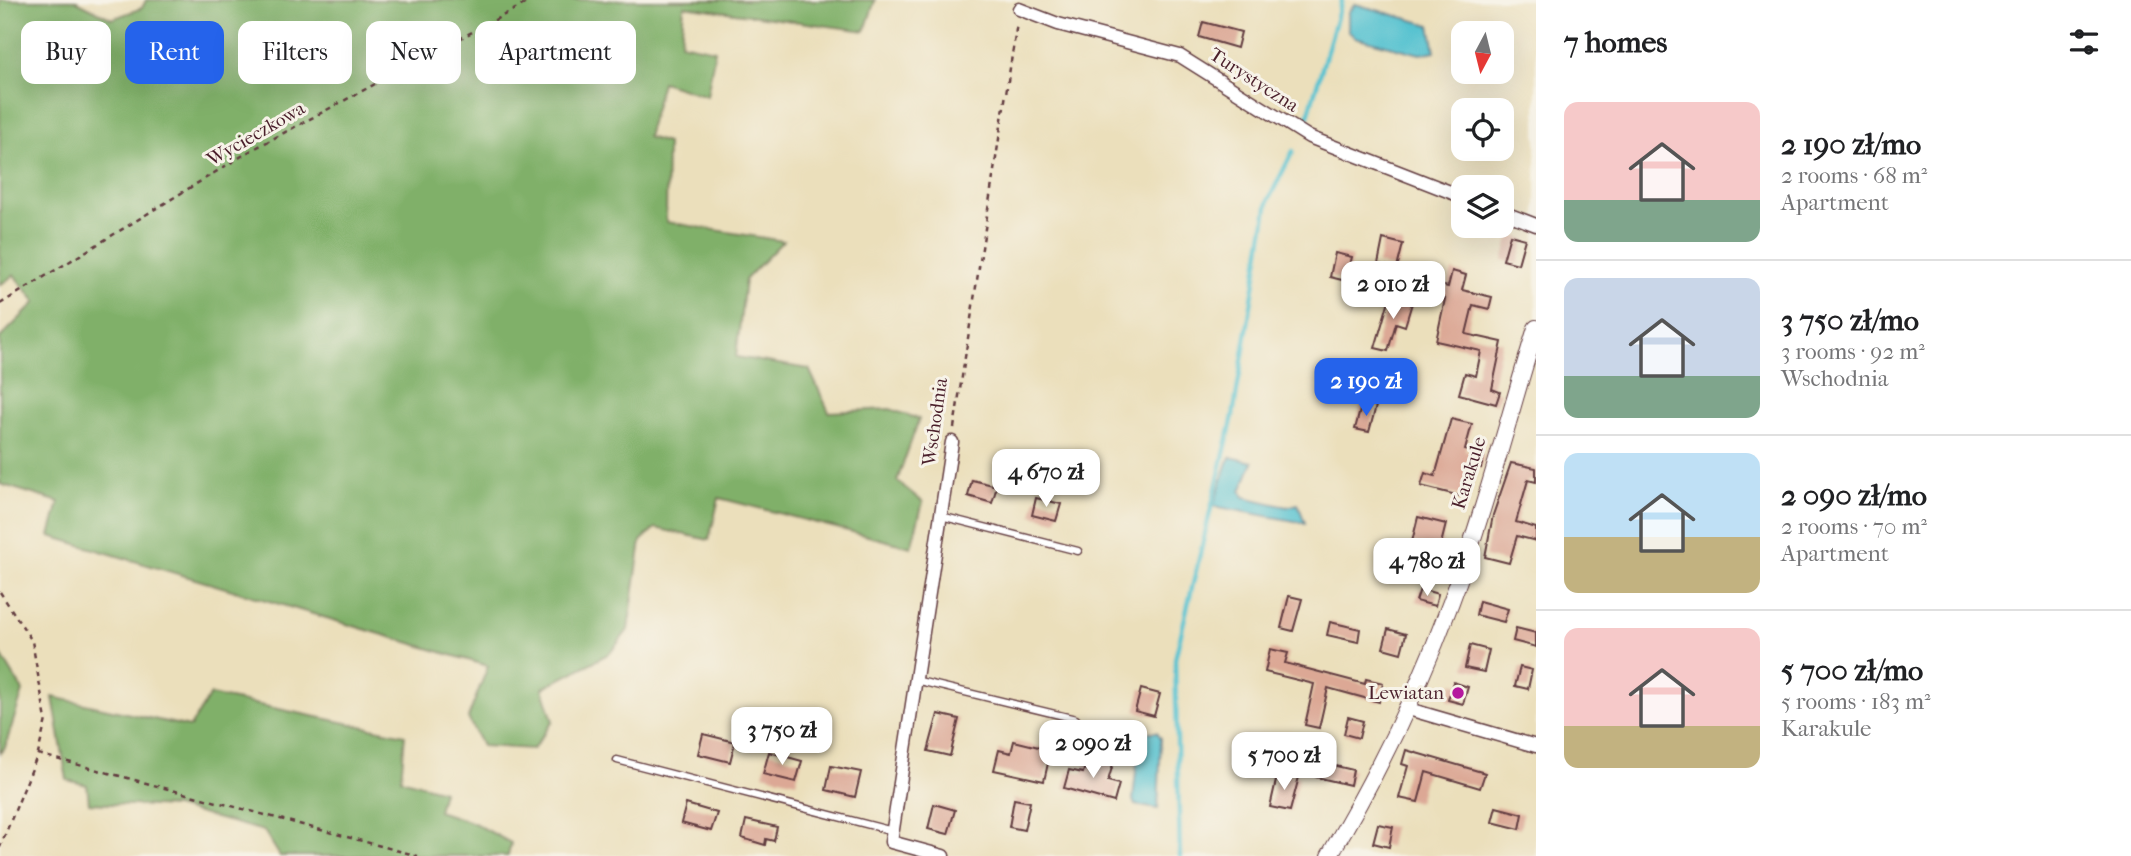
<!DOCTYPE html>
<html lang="en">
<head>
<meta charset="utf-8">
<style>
  body { margin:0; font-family:"IM FELL French Canon",serif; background:#f6f6f6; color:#202124; height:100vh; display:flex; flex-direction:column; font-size:26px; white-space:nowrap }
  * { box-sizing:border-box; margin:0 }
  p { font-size:23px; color:#757577 }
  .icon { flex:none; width:38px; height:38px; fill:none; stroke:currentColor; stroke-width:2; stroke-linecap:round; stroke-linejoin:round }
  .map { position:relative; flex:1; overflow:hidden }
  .sheet { display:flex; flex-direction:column; background:#fff; width:595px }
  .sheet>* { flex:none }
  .banner { position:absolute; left:21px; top:21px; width:665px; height:63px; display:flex; gap:14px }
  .needle { width:46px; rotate:187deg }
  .buttons { position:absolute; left:1451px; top:21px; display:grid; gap:14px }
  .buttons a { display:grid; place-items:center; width:63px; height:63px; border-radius:14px; background:#fff; box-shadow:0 7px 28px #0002; font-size:35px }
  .price { position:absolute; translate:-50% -60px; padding:0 16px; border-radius:14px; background:#fff; color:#222; font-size:23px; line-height:46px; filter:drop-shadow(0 2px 4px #0008) }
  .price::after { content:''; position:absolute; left:50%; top:42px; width:21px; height:16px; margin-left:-10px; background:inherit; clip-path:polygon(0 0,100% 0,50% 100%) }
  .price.selected { background:#2563eb; color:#fff }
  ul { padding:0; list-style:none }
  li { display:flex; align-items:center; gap:21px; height:175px; padding:0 28px }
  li+li { border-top:2px solid #e0e0e0 }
  li span { display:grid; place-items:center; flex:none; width:196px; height:140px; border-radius:14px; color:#555 }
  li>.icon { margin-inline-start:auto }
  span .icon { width:84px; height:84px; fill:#fffc; stroke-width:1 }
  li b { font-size:30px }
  h2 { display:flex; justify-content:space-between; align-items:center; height:84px; padding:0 28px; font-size:30px }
  .chip { padding:0 24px; border-radius:14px; background:#fff; box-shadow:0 7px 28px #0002; font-size:24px; line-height:63px }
  .chip.selected { background:#2563eb; color:#fff }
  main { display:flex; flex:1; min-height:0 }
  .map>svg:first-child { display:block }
  .forest { fill:#80b069; stroke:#65684a; stroke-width:2 }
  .water { fill:#56c2d0; stroke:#50707e; stroke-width:2 }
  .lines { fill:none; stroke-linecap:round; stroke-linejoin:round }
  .stream { stroke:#56c2d0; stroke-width:4.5 }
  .building { fill:#dca895 }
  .service-casing { stroke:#623c41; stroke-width:9 }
  .minor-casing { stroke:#623c41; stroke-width:15 }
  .tertiary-casing { stroke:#623c41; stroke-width:18 }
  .path { stroke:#623c41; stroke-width:2.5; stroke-dasharray:5 5; stroke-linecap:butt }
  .service { stroke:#fff; stroke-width:6 }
  .minor { stroke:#fff; stroke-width:12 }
  .tertiary { stroke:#fff; stroke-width:16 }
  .poi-dot { fill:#b5179e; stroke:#f7f3e8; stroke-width:2.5 }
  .labels { text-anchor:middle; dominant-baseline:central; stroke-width:6; stroke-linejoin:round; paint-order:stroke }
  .street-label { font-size:19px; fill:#4a1f2b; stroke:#f7f3e8 }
  .poi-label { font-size:19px; fill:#4a1f2b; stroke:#f7f3e8; text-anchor:end }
</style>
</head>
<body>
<main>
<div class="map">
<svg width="1536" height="856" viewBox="0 0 1536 856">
  <rect width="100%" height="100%" fill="#f7f3e8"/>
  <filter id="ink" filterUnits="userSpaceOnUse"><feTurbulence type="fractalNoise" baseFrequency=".0143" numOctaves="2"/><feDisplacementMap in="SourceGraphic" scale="14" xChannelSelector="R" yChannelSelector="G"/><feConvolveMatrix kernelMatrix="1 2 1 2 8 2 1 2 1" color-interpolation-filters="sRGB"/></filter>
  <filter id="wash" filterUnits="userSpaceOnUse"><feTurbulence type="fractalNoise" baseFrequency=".00686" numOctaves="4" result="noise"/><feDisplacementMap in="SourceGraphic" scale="28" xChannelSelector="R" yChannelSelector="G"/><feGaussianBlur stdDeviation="1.57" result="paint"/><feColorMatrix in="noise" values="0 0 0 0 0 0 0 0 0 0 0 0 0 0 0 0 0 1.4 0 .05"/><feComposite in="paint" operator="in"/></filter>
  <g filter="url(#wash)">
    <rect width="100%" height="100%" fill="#ebdfbb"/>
    <g class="forest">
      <polygon points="0,0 75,0 112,19 142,8 146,0 875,0 865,31 684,6 681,43 715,50 707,96 662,82 647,137 667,143 666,222 783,241 745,280 736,357 809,369 829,412 890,409 919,419 897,481 923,502 911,547 719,498 709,540 655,528 641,541 628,630 610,653 543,688 553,721 533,749 482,746 468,718 488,666 50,536 59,502 0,484 0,338 36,302 14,275 0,285"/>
      <polygon points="0,653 23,691 5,747 0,753"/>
      <polygon points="210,695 405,735 401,779 443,791 438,811 474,823 511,843 508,856 280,856 264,831 175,807 89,803 87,785 67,780 53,697 190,727"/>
    </g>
    <g class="water">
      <polygon points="1355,4 1430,25 1435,51 1420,54 1355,37 1348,31 1348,12"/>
      <polygon points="1230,457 1253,462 1241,491 1244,497 1287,507 1298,504 1305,523 1213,506"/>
      <polygon points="1140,732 1157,732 1161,738 1158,809 1135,805 1133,800"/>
    </g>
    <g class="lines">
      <g class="stream">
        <polyline points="1307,119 1342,0"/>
        <polyline points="1180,856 1175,659 1233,416 1268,201 1293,151"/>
      </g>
    </g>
    <g id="blocks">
      <g class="building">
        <polygon points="1203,22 1241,32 1237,48 1199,37"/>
        <polygon points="1510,235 1525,239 1518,264 1503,260"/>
        <polygon points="1383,239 1403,244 1397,268 1378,264"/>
        <polygon points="1335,253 1352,257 1346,281 1330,277"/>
        <polygon points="1452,271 1466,275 1462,290 1492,297 1489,309 1473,305 1466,334 1502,342 1492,389 1500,392 1496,404 1459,394 1465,373 1476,376 1481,351 1436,341 1445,299 1417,293 1420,280 1448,287"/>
        <polygon points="1390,297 1412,303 1405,326 1396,323 1388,351 1375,348"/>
        <polygon points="1362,403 1376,406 1369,432 1355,429"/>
        <polygon points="1451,419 1472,424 1465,450 1484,455 1481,468 1476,467 1468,498 1421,486 1425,473 1435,476"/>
        <polygon points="1511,463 1536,468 1536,482 1528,480 1516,522 1536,528 1536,541 1517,536 1509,563 1485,557 1493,515"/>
        <polygon points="972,480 997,486 992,503 968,496"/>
        <polygon points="1036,498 1061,504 1056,521 1032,515"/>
        <polygon points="1418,517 1446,524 1440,548 1412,542"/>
        <polygon points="1420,589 1438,594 1435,606 1416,601"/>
        <polygon points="1289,596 1302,599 1293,631 1281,628"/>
        <polygon points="1479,601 1508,609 1504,622 1476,615"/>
        <polygon points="1330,622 1360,629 1358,642 1327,635"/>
        <polygon points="1516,628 1536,633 1536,647 1513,641"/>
        <polygon points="1388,629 1406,634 1401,653 1383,648"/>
        <polygon points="1470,645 1489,650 1484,672 1465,668"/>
        <polygon points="1270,649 1288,653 1285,663 1365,684 1366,679 1383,683 1379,702 1328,688 1319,728 1305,725 1314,684 1265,672"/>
        <polygon points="1520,667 1532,670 1528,689 1515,686"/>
        <polygon points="1453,682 1468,687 1463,704 1448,700"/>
        <polygon points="1141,689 1160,694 1154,716 1135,711"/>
        <polygon points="938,714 959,719 950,756 928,751"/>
        <polygon points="1348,717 1363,721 1359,738 1344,734"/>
        <polygon points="703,734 735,742 730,762 698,754"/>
        <polygon points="1014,741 1051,750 1044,781 994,770 999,750 1011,753"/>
        <polygon points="1406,750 1485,773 1480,788 1426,772 1418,802 1399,798 1408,766 1402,764"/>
        <polygon points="769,752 802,761 796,782 763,774"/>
        <polygon points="1088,757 1113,764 1108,781 1119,784 1114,802 1064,788 1069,770 1083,773"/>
        <polygon points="1319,762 1353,770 1350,785 1316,777"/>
        <polygon points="831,766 861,772 855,797 826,790"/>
        <polygon points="1278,772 1299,777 1290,811 1270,807"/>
        <polygon points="1014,799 1030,802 1024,830 1009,827"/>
        <polygon points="686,804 717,813 711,831 681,823"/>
        <polygon points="934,804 955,810 948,834 928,829"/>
        <polygon points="1496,807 1523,814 1520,829 1492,822"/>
        <polygon points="746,820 777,827 774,841 766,839 765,845 742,838"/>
        <polygon points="1378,824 1393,827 1389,847 1373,843"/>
      </g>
    </g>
  </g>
  <g filter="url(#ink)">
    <use href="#blocks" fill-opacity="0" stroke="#623c41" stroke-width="2"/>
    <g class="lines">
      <g class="service-casing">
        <g id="service">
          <polyline points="941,516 1078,551"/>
          <polyline points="915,680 1076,719"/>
          <polyline points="617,760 893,831"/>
        </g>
      </g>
      <g class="minor-casing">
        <g id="minor">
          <polyline points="1019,9 1058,24 1180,56 1309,137 1463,197"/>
          <polyline points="1502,212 1536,225"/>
          <polyline points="1405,708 1536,746"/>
          <polyline points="943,856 891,842 952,442"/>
        </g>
      </g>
      <g class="tertiary-casing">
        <path id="tertiary" d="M1329 856C1376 777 1419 689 1451 602 1484 513 1508 419 1536 328"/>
      </g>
      <g class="path">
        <polyline points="0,304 250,151 532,0"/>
        <polyline points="954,428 1017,23"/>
        <polyline points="0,592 32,641 46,720 38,754 0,847"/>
        <polyline points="38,754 418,856"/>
      </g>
      <use href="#service" class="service"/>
      <use href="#minor" class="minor"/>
      <use href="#tertiary" class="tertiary"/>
    </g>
  </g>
  <circle class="poi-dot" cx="1458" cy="693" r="7"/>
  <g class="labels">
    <g class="street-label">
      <text transform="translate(1254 80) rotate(33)">Turystyczna</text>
      <text transform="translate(256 134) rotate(-30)">Wycieczkowa</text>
      <text transform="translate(935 422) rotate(-82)">Wschodnia</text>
      <text transform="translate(1469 473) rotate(-73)">Karakule</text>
    </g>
    <g class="poi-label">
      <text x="1444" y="693">Lewiatan</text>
    </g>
  </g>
</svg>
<div class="buttons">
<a><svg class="needle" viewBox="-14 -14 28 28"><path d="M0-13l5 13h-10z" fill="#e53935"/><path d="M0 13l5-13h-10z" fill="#757577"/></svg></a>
<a><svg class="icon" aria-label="locate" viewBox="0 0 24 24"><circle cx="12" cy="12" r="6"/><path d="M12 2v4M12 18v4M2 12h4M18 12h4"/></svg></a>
<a><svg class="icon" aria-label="layers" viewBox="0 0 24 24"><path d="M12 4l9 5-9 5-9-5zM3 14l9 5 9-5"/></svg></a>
</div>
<b class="price" style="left:1393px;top:321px">2 010 zł</b>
<b class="price selected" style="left:1366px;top:418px">2 190 zł</b>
<b class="price" style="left:1046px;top:509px">4 670 zł</b>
<b class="price" style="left:1427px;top:598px">4 780 zł</b>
<b class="price" style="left:782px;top:767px">3 750 zł</b>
<b class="price" style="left:1093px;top:780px">2 090 zł</b>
<b class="price" style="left:1284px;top:792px">5 700 zł</b>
<div class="banner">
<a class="chip">Buy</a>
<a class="chip selected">Rent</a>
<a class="chip">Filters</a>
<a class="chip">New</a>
<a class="chip">Apartment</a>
</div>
</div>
<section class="sheet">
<h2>7 homes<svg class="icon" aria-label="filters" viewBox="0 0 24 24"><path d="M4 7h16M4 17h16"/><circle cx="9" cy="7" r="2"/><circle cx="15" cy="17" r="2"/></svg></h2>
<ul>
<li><span style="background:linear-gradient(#f6c9c9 70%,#7fa58c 0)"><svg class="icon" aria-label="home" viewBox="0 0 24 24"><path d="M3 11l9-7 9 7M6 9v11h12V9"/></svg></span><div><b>2 190 zł/mo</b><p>2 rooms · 68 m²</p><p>Apartment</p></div></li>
<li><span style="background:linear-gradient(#c9d6e8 70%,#7fa58c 0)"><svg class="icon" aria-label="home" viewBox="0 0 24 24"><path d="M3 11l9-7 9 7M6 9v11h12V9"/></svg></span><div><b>3 750 zł/mo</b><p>3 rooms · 92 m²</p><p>Wschodnia</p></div></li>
<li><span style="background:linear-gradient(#bfe0f5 60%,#c2b280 0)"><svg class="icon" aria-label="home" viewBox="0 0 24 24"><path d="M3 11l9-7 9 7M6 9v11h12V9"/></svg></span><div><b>2 090 zł/mo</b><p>2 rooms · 70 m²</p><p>Apartment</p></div></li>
<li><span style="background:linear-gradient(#f6c9c9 70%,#c2b280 0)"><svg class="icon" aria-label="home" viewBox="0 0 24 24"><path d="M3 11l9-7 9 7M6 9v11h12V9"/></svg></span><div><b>5 700 zł/mo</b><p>5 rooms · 183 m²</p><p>Karakule</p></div></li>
</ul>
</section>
</main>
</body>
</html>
